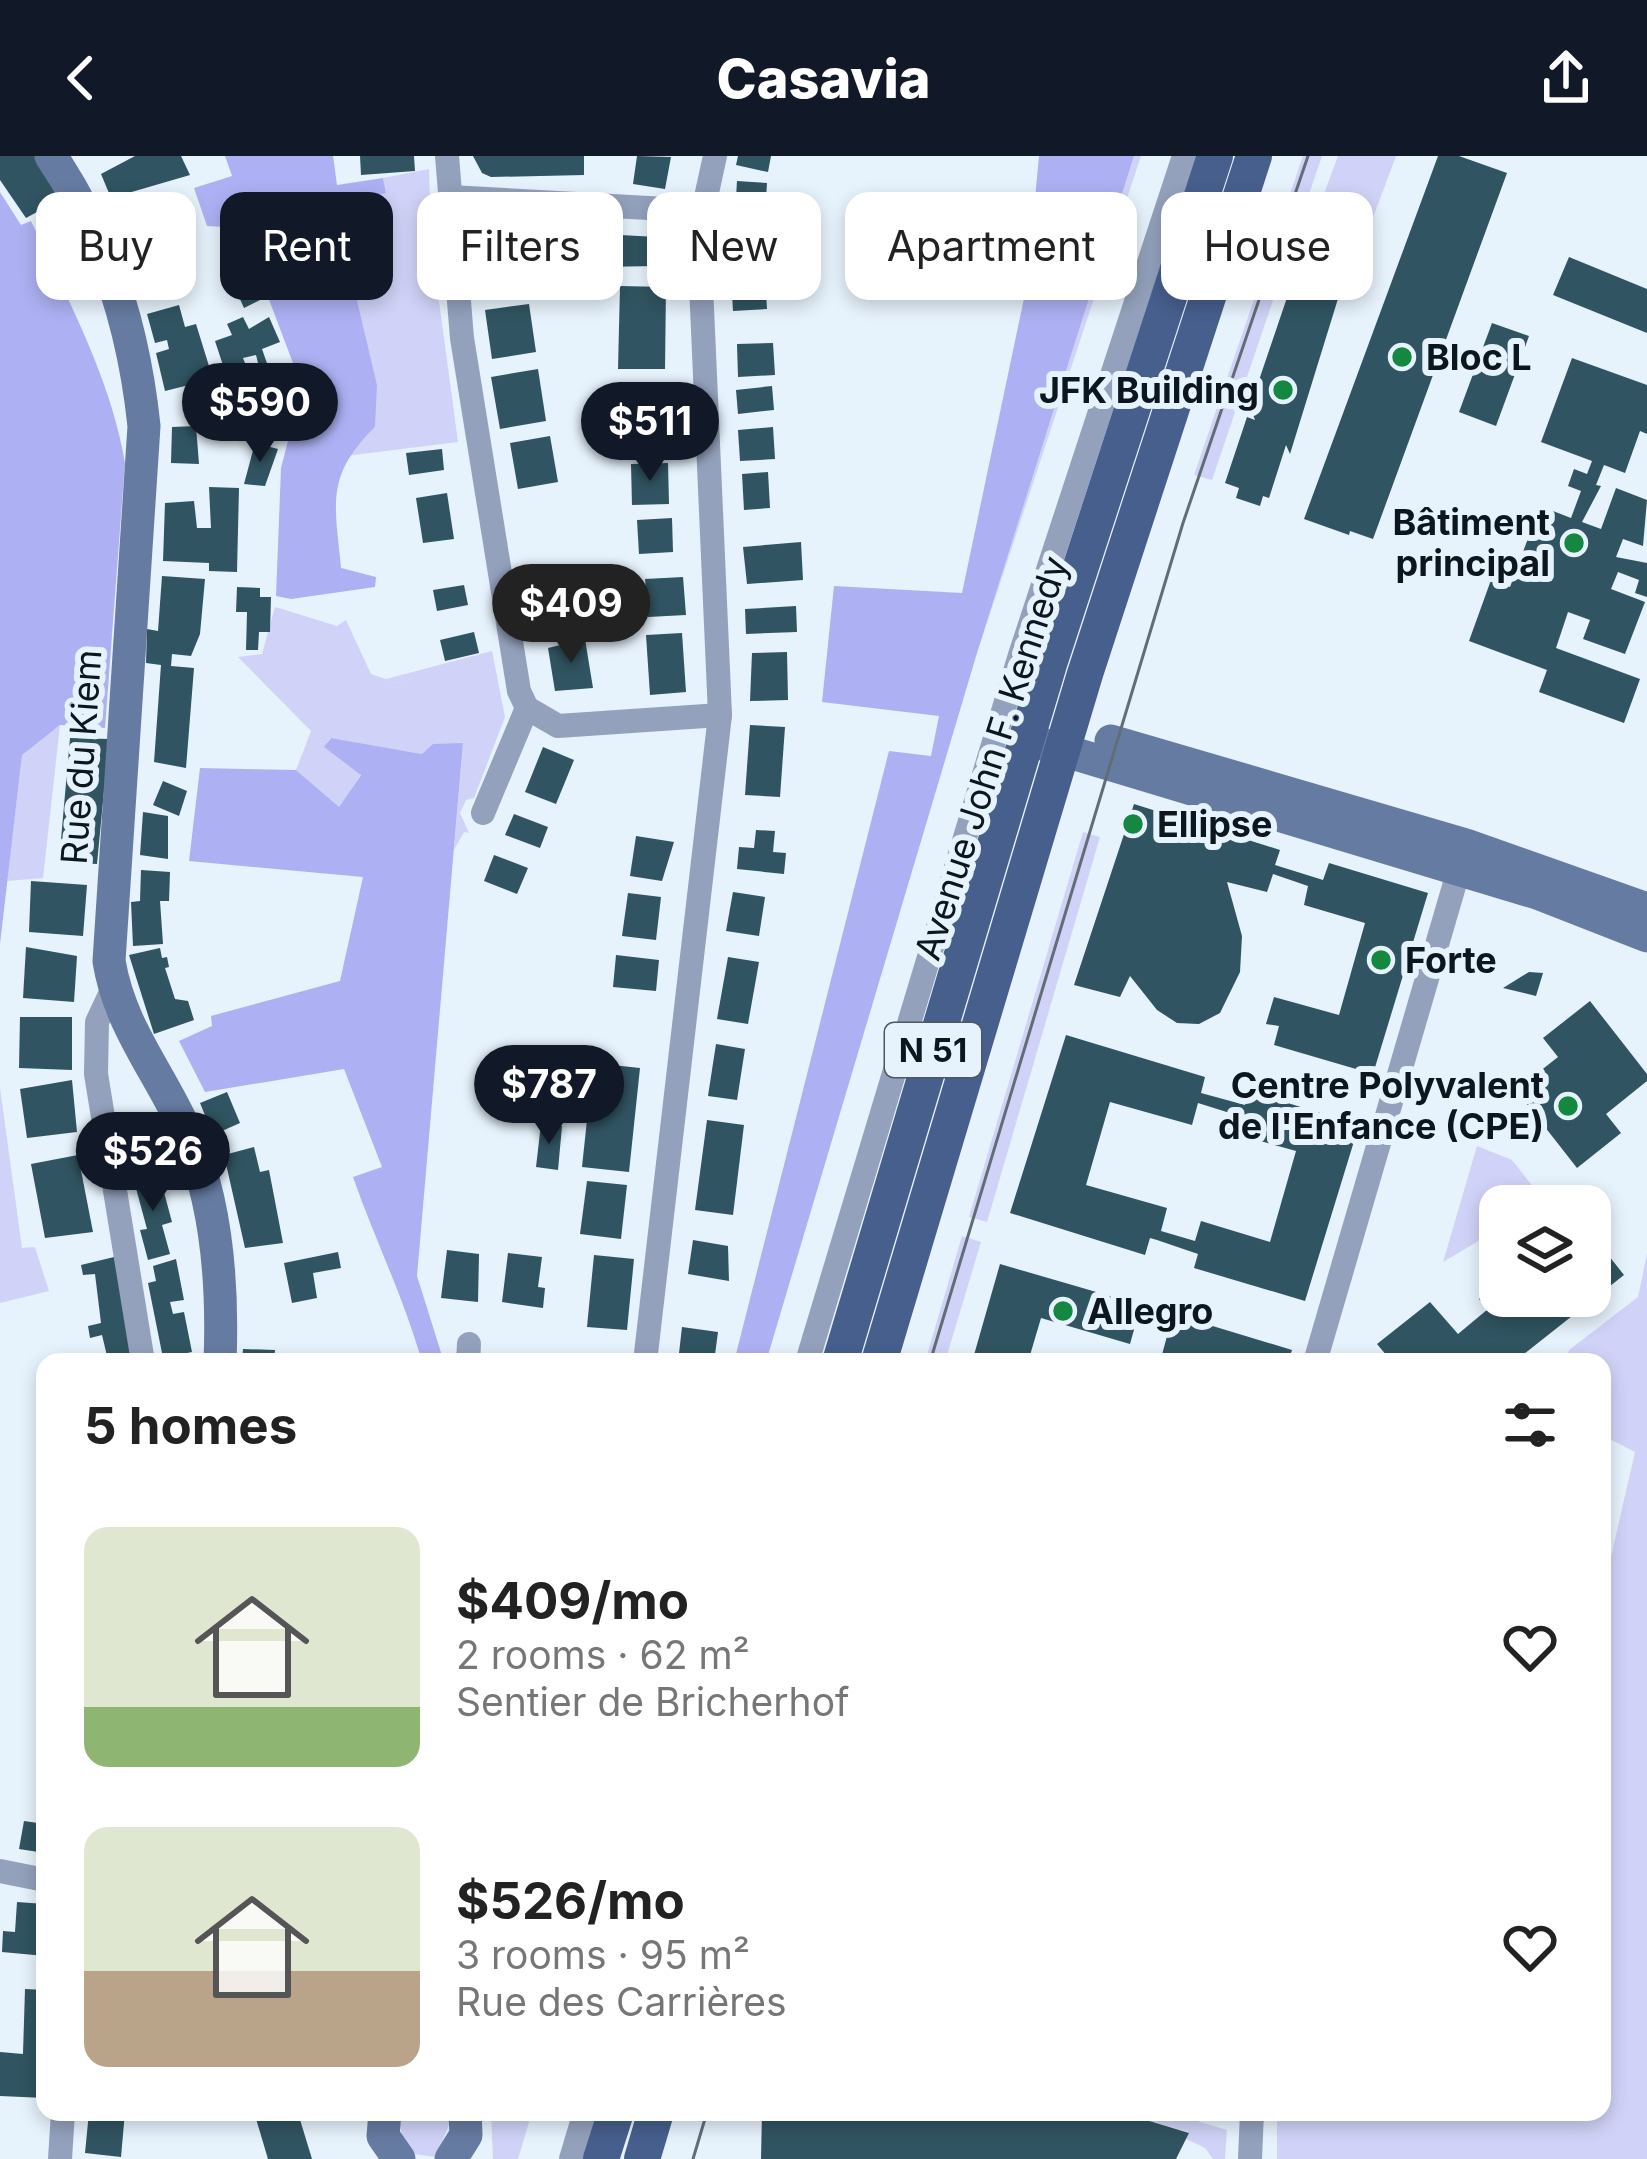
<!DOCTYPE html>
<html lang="en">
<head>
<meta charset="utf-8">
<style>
  body { margin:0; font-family:Inter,sans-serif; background:#f6f6f6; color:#222; height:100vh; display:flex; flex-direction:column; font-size:45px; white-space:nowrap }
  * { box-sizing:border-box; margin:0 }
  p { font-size:39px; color:#767676 }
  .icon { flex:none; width:66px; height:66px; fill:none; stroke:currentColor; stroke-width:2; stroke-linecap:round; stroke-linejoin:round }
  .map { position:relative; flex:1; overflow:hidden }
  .panel { position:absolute; left:36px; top:1197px; width:1575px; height:768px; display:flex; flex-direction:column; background:#fff; border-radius:24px; box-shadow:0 6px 18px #0003 }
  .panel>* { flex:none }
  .banner { position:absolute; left:36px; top:36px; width:1575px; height:108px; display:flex; gap:24px }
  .fabs { position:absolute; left:1479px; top:1029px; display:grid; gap:24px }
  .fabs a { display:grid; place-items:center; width:132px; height:132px; border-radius:24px; background:#fff; box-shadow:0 6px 18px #0003; font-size:60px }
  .price { position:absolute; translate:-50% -102px; padding:0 27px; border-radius:42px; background:#111827; color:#fff; font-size:39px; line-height:78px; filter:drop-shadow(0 3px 6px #0008) }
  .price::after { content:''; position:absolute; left:50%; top:72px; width:36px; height:27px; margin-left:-18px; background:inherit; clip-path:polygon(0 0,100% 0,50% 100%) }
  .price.active { background:#222; color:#fff }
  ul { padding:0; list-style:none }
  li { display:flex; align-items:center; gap:36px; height:300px; padding:0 48px }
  li span { display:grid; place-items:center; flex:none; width:336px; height:240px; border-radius:24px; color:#555 }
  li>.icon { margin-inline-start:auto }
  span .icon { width:144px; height:144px; fill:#fffc; stroke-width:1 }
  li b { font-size:51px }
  h2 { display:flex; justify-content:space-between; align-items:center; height:144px; padding:0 48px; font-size:51px }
  .tag { padding:0 42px; border-radius:24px; background:#fff; box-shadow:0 6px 18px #0003; font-size:42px; line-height:108px }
  .tag.active { background:#111827; color:#fff }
  header { display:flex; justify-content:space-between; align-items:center; height:156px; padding:0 48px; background:#111827; color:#fff; font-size:54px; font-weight:800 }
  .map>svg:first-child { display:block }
  .green { fill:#d0d3f7 }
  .forest { fill:#adb1f3 }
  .building { fill:#305461; fill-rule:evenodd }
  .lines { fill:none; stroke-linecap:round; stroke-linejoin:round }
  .street { stroke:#93a1bc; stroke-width:24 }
  .secondary { stroke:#667ba1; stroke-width:33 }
  .primary { stroke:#475f8d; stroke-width:36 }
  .tram { stroke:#626e77; stroke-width:3 }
  .poi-dot { fill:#148841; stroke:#e6f2fc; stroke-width:4.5 }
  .labels { text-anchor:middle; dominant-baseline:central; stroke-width:12; stroke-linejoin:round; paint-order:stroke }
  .shield { fill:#e6f2fc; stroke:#4d5861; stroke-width:3 }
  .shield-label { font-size:33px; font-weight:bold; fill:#0b161f }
  .poi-label { font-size:36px; font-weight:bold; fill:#0b161f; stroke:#e6f2fc; text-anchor:start }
  .street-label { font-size:36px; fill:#0b161f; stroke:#e6f2fc }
</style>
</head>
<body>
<header><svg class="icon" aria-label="back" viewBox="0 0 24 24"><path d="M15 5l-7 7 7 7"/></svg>Casavia<svg class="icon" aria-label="share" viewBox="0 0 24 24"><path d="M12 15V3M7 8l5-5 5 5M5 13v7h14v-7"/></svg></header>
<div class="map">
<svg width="1647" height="2003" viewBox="0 0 1647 2003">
  <rect width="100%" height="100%" fill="#e6f2fc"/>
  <g class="green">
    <polygon points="1134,0 1141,0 977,497"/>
    <polygon points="1303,0 1322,0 1212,324 1194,319"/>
    <polygon points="1338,0 1396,0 1355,110 1347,111 1342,126 1297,111"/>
    <polygon points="429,13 431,86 458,286 346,300 375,271 335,52 386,37 383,22"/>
    <polygon points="275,451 337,470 346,464 371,518 429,538 386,523 492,495 505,561 474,642 466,644 460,657 469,677 464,676 454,694 463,587 422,598 330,582 325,591 361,618 339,652 296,614 311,575 238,501 262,498"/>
    <polygon points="60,569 43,722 7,725 22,598"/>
    <polygon points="1083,676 1100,681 987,1066 969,1061"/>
    <polygon points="0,932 22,1092 35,1091 49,1135 0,1147"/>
    <polygon points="1477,990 1512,1004 1545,1046 1500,1050 1500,1082 1480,1084 1443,1106"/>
    <polygon points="962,1080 981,1086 945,1206 925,1206"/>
    <polygon points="1647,1098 1647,2003 1277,2003 1277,1956 1602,1956 1602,1440 1635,1296 1602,1279 1602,1206 1566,1206 1569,1194 1638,1141"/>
    <polygon points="397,1956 454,1956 436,2001 406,1997"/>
    <polygon points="491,1956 532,1956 518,2003 493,2003"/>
    <polygon points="1121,1956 1167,1956 1227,1974 1225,2003 1213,2003 1205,1992 1186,1983 1188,1976"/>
  </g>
  <g class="forest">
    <path d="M225 0H333L337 29 383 22 386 37 335 52 377 229 375 271C325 320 335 347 341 412L376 421 375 431 291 443 276 440 281 312 302 231 256 109 238 113 224 71 207 70 194 32 232 20Z"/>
    <polygon points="1039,0 1134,0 977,497 766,1206 734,1206 889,595 931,600 939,560 822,546 834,430 962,437 1027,128"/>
    <path d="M0 36 21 69 31 65C67 142 111 223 125 307L105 572 60 569 22 599 0 788Z"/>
    <path d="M331 582 422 598 433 588 463 587 417 1120 444 1206H422C404 1142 375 1084 353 1021L382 1011 344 913 205 936 179 885 212 870 211 860 340 825 363 721 189 705 200 612 296 614 339 651 361 619 324 591Z"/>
  </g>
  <g class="building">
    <polygon points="0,0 35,0 61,43 26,62 0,24"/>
    <polygon points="135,0 181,0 190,19 111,42 101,18"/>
    <polygon points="360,0 414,0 415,15 361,19"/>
    <polygon points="473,0 584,0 584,19 491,21 482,17"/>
    <polygon points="637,0 671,1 665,33 633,28"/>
    <polygon points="738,0 771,0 768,16 736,9"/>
    <polygon points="1438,0 1459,0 1507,17 1373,383 1350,375 1349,379 1304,363"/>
    <polygon points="737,25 767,27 765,60 735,59"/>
    <polygon points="172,46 195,109 148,126 124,61"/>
    <polygon points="524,73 529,131 484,134 478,77"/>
    <polygon points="602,78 657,81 656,110 601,111"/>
    <polygon points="729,78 766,79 765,109 728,108"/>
    <polygon points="1569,101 1647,133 1647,177 1553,139"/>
    <polygon points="250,111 264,142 244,152 229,119"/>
    <polygon points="1295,118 1341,133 1290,298 1286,289 1269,342 1263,340 1260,350 1236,342 1239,332 1225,327 1247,261 1255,264 1249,248 1261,242 1255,236"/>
    <polygon points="765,119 767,153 733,155 731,121"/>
    <polygon points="620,130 666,131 665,213 618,213"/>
    <polygon points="529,148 536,196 492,203 485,154"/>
    <polygon points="179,149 185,171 196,168 213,223 165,235 156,197 169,193 167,184 155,187 147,158"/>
    <polygon points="243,161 249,173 269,161 280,186 262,193 269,213 260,215 256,199 243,202 249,217 250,250 237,252 215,185 232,179 227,168"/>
    <polygon points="1492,167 1529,180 1496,270 1459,256"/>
    <polygon points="773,187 775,219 738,221 737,188"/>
    <polygon points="1572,202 1647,229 1647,278 1640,275 1625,317 1604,309 1596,329 1601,330 1582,366 1601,373 1616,332 1647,344 1643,390 1623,383 1616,401 1647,407 1647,441 1635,437 1639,424 1618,416 1611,433 1645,446 1625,498 1583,483 1590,464 1568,456 1556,492 1640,523 1624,567 1539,536 1547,514 1469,485 1491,424 1510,431 1540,350 1571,362 1581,335 1568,330 1574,313 1587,318 1592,305 1541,286"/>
    <polygon points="538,213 546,265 500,273 491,221"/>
    <polygon points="772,230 774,254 738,258 736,234"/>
    <polygon points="658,240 660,282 620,283 619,242"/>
    <polygon points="196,270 199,308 171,307 172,271"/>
    <polygon points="773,271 775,303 740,305 738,274"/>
    <polygon points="550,280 558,326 518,333 510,287"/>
    <polygon points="255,287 278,293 265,330 244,328"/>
    <polygon points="442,293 444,314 409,319 406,297"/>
    <polygon points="668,307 669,348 632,349 631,308"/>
    <polygon points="768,316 770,352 744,354 742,318"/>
    <polygon points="209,331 239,332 237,416 209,415 209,407 163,405 165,347 194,345 197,372 211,372"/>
    <polygon points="447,337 454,383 423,387 416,342"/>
    <polygon points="672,362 673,396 639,398 637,364"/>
    <polygon points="801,386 803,424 747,428 743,391"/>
    <polygon points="162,420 205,423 200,478 191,500 172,498 171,510 194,512 186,612 154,606 161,509 146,507 147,473 158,475"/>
    <polygon points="683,421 686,459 648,461 645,423"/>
    <polygon points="464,429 468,449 437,455 433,434"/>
    <polygon points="237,431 260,432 260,441 271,441 270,476 259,476 258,494 246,494 247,456 236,456"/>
    <polygon points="573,441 577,462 542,468 539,447"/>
    <polygon points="796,450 797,476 746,478 745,453"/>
    <polygon points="474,476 479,497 445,505 440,484"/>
    <polygon points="682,477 686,536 650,539 646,479"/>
    <polygon points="585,483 593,532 555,535 548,492"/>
    <polygon points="787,496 788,544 750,545 752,497"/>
    <polygon points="750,569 785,571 780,641 745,639"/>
    <polygon points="70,582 109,583 97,708 59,706"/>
    <polygon points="543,591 574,604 556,648 525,636"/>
    <polygon points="163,625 187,635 179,660 153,649"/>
    <polygon points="1134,648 1280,694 1275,709 1323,724 1329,707 1428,737 1373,918 1274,889 1279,870 1266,868 1274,841 1339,859 1365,767 1304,749 1308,730 1273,718 1267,736 1227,726 1242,780 1240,816 1220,857 1199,868 1177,867 1157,854 1130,820 1120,841 1074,829"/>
    <polygon points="143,656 168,660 168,703 140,699"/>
    <polygon points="514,658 548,671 540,692 505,679"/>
    <polygon points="756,674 775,675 773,696 786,697 784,718 737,713 739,691 754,692"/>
    <polygon points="636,680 674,686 662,725 630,720"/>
    <polygon points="494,699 528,712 517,738 484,725"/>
    <polygon points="141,714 170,716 169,745 160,745 163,788 133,790 131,746 140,745"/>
    <polygon points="31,725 87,729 83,780 29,776"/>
    <polygon points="733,736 765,741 759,780 726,775"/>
    <polygon points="628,737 661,741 656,784 622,780"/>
    <polygon points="26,791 77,800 74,846 23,842"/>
    <polygon points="160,792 162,802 167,801 169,811 165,812 175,843 188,845 194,864 154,878 129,799"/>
    <polygon points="616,799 659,804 656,835 613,831"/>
    <polygon points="728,801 759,806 748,868 717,863"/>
    <polygon points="1529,816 1543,817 1536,840 1503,832"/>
    <polygon points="1590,845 1647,918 1647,925 1606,958 1621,977 1577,1012 1516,934 1558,901 1543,882"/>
    <polygon points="20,861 72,861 72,914 19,912"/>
    <path d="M1066 879 1205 921 1201 937 1245 949 1249 935 1359 969 1305 1145 1194 1112 1198 1098 1157 1084 1150 1082 1145 1099 1010 1057ZM1110 946 1192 969 1198 947 1230 957 1225 975 1296 995 1270 1086 1201 1065 1195 1085 1161 1075 1167 1052 1086 1029Z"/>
    <polygon points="716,888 745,893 737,944 708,940"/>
    <polygon points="593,907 640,912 629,1016 582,1011"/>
    <polygon points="546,916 565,918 561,962 542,961"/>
    <polygon points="72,924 77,976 27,982 20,933"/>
    <polygon points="227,936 240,967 213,979 200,947"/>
    <polygon points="707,964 744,969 733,1059 695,1054"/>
    <polygon points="541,968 562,970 558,1014 536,1011"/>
    <polygon points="254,991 260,1016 269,1014 283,1087 245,1092 224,999"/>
    <polygon points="78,999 93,1076 45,1082 31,1008"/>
    <polygon points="158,1014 172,1066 162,1069 170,1098 148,1104 140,1074 147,1073 133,1021"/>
    <polygon points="587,1025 627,1029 621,1083 580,1078"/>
    <polygon points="1590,1076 1624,1119 1514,1206 1392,1206 1377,1188 1430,1146 1458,1178 1488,1153 1479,1143 1500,1127 1500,1140 1590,1140"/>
    <polygon points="693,1084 728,1090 729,1125 688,1118"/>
    <polygon points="447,1094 479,1098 478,1146 441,1142"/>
    <polygon points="338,1096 341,1112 313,1117 317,1142 292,1147 284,1107"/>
    <polygon points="508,1097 542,1101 538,1131 545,1132 543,1152 502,1146"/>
    <polygon points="594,1099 634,1103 627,1174 587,1171"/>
    <polygon points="114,1101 137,1206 94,1206 107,1200 102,1179 90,1182 88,1170 101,1167 95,1118 83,1119 81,1109"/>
    <polygon points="176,1103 184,1144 170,1146 173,1158 184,1156 192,1196 163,1202 148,1127 156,1125 153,1110"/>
    <polygon points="1000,1108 1141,1149 1130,1188 1041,1162 1028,1206 972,1206"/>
    <polygon points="1173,1158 1292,1194 1288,1206 1160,1206"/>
    <polygon points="682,1171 718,1176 714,1206 678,1206"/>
    <polygon points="243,1193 275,1194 274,1206 242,1206"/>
    <polygon points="24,1665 45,1668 45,1697 19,1693"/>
    <polygon points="17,1746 45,1748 45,1800 2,1796 3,1775 15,1776"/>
    <polygon points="25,1833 45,1834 45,1942 0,1940 0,1896 23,1898"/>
    <polygon points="89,1956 125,1956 121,2001 85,1997"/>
    <polygon points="254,1956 298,1957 312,2003 268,2003"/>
    <polygon points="762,1956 1120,1956 1189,1977 1176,2003 761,2003"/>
  </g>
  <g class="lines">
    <g class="street">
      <polyline points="447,0 462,182 519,535 527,552 558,570 720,559"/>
      <polyline points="450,41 703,55"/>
      <polyline points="483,657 527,552"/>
      <polyline points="113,832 97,866 96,918 143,1206"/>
      <polyline points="468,1206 469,1188"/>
      <polyline points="645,1206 720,559 701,129 703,55 715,0"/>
      <polyline points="807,1206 1020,499 1184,0"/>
      <polyline points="1315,1206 1462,703"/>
      <polyline points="0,1715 45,1724"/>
      <polyline points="60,2003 63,1956"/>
      <polyline points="571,2003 585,1956"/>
      <polyline points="1250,2003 1252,1956"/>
    </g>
    <g class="secondary">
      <path d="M51 0C106 81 134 174 144 270L109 805C120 873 162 919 188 980 218 1050 223 1131 220 1206"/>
      <polyline points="1111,585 1466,689 1647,753"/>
      <polyline points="1039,587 1537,737 1647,780"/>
      <polyline points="385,1956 383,1980 399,2003"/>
      <polyline points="451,2003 466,1979 465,1956"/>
    </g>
    <g class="primary">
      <polyline points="840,1206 1049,508 1215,0"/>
      <polyline points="879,1206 1085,518 1254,0"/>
      <polyline points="601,2003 616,1956"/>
      <polyline points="642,2003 656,1956"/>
    </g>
    <g class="tram">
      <polyline points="930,1206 1183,367 1308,0"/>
      <polyline points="693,2003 707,1956"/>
    </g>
  </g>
  <g class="poi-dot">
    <circle cx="1402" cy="201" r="12"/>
    <circle cx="1283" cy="234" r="12"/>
    <circle cx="1574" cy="387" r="12"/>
    <circle cx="1133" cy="668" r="12"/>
    <circle cx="1381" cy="804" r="12"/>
    <circle cx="1568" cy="950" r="12"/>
    <circle cx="1063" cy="1155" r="12"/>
  </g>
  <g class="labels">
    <rect class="shield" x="885" y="867" width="96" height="54" rx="9"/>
    <g class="shield-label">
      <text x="933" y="894">N 51</text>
    </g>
    <g class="poi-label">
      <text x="1426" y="201">Bloc L</text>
      <text x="1259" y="234" text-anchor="end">JFK Building</text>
      <text x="1550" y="366" text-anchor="end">Bâtiment<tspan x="1550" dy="41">principal</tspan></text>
      <text x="1157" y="668">Ellipse</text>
      <text x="1405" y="804">Forte</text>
      <text x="1544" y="929" text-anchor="end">Centre Polyvalent<tspan x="1544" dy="41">de l'Enfance (CPE)</tspan></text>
      <text x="1087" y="1155">Allegro</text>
    </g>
    <g class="street-label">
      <text transform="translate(81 601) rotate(-86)">Rue du Kiem</text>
      <text transform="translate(991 602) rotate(-72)">Avenue John F. Kennedy</text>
    </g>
  </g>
</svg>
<div class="fabs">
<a><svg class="icon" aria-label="layers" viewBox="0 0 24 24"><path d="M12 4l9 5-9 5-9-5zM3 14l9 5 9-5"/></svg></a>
</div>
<b class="price" style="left:260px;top:309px">$590</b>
<b class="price" style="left:650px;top:328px">$511</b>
<b class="price active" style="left:571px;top:510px">$409</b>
<b class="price" style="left:549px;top:991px">$787</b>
<b class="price" style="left:153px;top:1058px">$526</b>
<div class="banner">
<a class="tag">Buy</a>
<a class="tag active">Rent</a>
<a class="tag">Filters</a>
<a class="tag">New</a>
<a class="tag">Apartment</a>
<a class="tag">House</a>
</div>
<section class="panel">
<h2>5 homes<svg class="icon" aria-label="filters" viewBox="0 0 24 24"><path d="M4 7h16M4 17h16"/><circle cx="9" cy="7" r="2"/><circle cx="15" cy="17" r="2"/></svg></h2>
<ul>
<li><span style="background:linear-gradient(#dfe7d0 75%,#8fb573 0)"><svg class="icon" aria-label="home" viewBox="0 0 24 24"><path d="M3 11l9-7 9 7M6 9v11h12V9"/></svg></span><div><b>$409/mo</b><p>2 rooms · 62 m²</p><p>Sentier de Bricherhof</p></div><svg class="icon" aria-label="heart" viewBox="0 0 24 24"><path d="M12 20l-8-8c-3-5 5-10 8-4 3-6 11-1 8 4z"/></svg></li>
<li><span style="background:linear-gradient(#dfe7d0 60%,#b9a48a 0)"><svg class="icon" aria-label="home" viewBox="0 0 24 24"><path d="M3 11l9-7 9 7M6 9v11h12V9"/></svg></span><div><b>$526/mo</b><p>3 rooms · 95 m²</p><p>Rue des Carrières</p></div><svg class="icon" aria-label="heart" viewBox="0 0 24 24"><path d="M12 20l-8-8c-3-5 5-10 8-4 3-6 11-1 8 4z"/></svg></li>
</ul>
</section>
</div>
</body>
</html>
